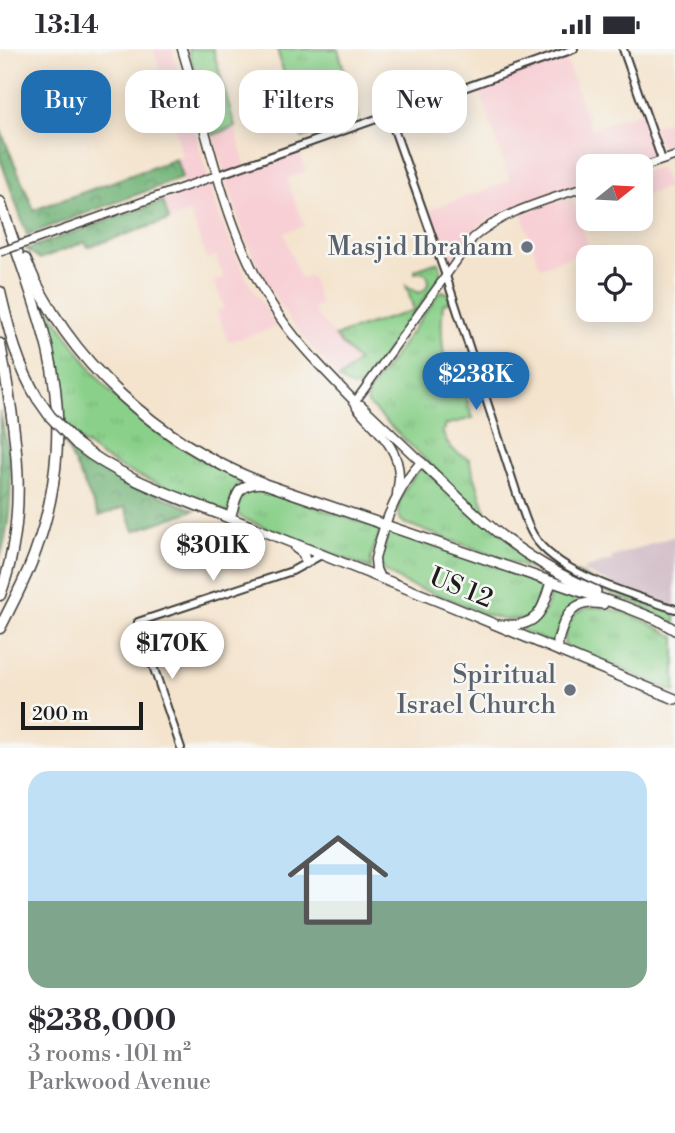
<!DOCTYPE html>
<html lang="en">
<head>
<meta charset="utf-8">
<style>
  body { margin:0; font-family:"Libre Bodoni",serif; background:#f2f2f3; color:#2b2b33; height:100vh; display:flex; flex-direction:column; font-size:26px; white-space:nowrap }
  * { box-sizing:border-box; margin:0 }
  p { font-size:23px; color:#7c7c81 }
  .icon { flex:none; width:38px; height:38px; fill:none; stroke:currentColor; stroke-width:2; stroke-linecap:round; stroke-linejoin:round }
  .map { position:relative; height:699px; overflow:hidden }
  .details { display:flex; flex-direction:column; background:#fff; flex:1 }
  .details>* { flex:none }
  .hud { position:absolute; left:21px; top:21px; width:634px; height:63px; display:flex; gap:14px }
  .needle { width:46px; rotate:72deg }
  .fabs { position:absolute; left:576px; top:105px; display:grid; gap:14px }
  .fabs a { display:grid; place-items:center; width:77px; height:77px; border-radius:14px; background:#fff; box-shadow:0 4px 18px #0003; font-size:35px }
  .scale { position:absolute; left:21px; bottom:18px; width:122px; box-sizing:border-box; padding-left:7px; border:4px solid #1c1c1c; border-top:0; font-size:19px; line-height:24px; white-space:nowrap; color:#1c1c1c; -webkit-text-stroke:5px #f6f6f2; paint-order:stroke }
  .price { position:absolute; translate:-50% -60px; padding:0 16px; border-radius:24px; background:#fff; color:#222; font-size:23px; line-height:46px; filter:drop-shadow(0 2px 4px #0008) }
  .price::after { content:''; position:absolute; left:50%; top:42px; width:21px; height:16px; margin-left:-10px; background:inherit; clip-path:polygon(0 0,100% 0,50% 100%) }
  .price.current { background:#1f6fb2; color:#fff }
  ul { padding:0; list-style:none }
  li { display:grid; align-content:center; gap:14px; height:371px; padding:0 28px }
  li span { display:grid; place-items:center; height:217px; border-radius:21px; color:#555 }
  li>.icon { margin-inline-start:auto }
  span .icon { width:126px; height:126px; fill:#fffc; stroke-width:1 }
  li b { font-size:30px }
  .tag { padding:0 24px; border-radius:21px; background:#fff; box-shadow:0 4px 18px #0003; font-size:24px; line-height:63px }
  .tag.current { background:#1f6fb2; color:#fff }
  .status { display:flex; justify-content:space-between; align-items:center; height:49px; padding:0 35px; background:#fff; direction:ltr }
  .status svg { height:19px; fill:currentColor }
  .map>svg:first-child { display:block }
  .built { fill:#f7cfd4 }
  .industrial { fill:#d2bdc8 }
  .grass { fill:url(#grass-tufts); stroke:#537653; stroke-width:2 }
  .forest { fill:url(#forest-crowns); stroke:#466749; stroke-width:2 }
  .lines { fill:none; stroke-linecap:round; stroke-linejoin:round }
  .tertiary-casing { stroke:#3c3a37; stroke-width:10 }
  .secondary-casing { stroke:#3c3a37; stroke-width:10 }
  .primary-casing { stroke:#3c3a37; stroke-width:11 }
  .trunk-casing { stroke:#3c3a37; stroke-width:12 }
  .motorway-casing { stroke:#3c3a37; stroke-width:13 }
  .tertiary { stroke:#fff; stroke-width:6 }
  .secondary { stroke:#fff; stroke-width:7 }
  .primary { stroke:#fff; stroke-width:8 }
  .trunk { stroke:#fff; stroke-width:9 }
  .motorway { stroke:#fff; stroke-width:10 }
  .secondary-bridge-casing { stroke:#3c3a37; stroke-width:10; stroke-linecap:butt }
  .motorway-bridge-casing { stroke:#3c3a37; stroke-width:13; stroke-linecap:butt }
  .secondary-bridge { stroke:#fff; stroke-width:7 }
  .motorway-bridge { stroke:#fff; stroke-width:10 }
  .worship-dot { fill:#6b7280; stroke:#f6f6f2; stroke-width:2.5 }
  .labels { text-anchor:middle; dominant-baseline:central; stroke-width:5; stroke-linejoin:round; paint-order:stroke }
  .worship-label { font-size:26px; fill:#5b616d; stroke:#f6f6f2; text-anchor:end }
  .street-label { font-size:26px; fill:#1c1c1c; stroke:#f6f6f2 }
</style>
</head>
<body>
<div class="status"><b>13:14</b><svg viewBox="0 0 49 12"><path d="M0 12V9h3v3zM5 12V6h3v6zM10 12V3h3v9zM15 12V0h3v12zM26 1h20v11H26zM47 4h2v5h-2z"/></svg></div>
<div class="map">
<svg width="675" height="699" viewBox="0 0 675 699">
  <defs>
    <pattern id="grass-tufts" width="24" height="20" patternUnits="userSpaceOnUse" patternTransform="scale(1.75)"><rect width="24" height="20" fill="#8ad08a"/><path d="M3 7l-1-3M5 7V3M7 7l1-3M15 17l-1-3M17 17v-4M19 17l1-3" fill="none" stroke="#76b276"/></pattern>
    <pattern id="forest-crowns" width="20" height="18" patternUnits="userSpaceOnUse" patternTransform="scale(1.75)"><rect width="20" height="18" fill="#6fb276"/><path d="M2 6a3 3 0 1 1 6 0M12 15a3 3 0 1 1 6 0" fill="none" stroke="#5a9060"/></pattern>
  </defs>
  <rect width="100%" height="100%" fill="#f6f6f2"/>
  <filter id="ink" filterUnits="userSpaceOnUse"><feTurbulence type="fractalNoise" baseFrequency=".0143" numOctaves="2"/><feDisplacementMap in="SourceGraphic" scale="14" xChannelSelector="R" yChannelSelector="G"/><feConvolveMatrix kernelMatrix="1 2 1 2 8 2 1 2 1" color-interpolation-filters="sRGB"/></filter>
  <filter id="wash" filterUnits="userSpaceOnUse"><feTurbulence type="fractalNoise" baseFrequency=".00686" numOctaves="4" result="noise"/><feDisplacementMap in="SourceGraphic" scale="28" xChannelSelector="R" yChannelSelector="G"/><feGaussianBlur stdDeviation="1.57" result="paint"/><feColorMatrix in="noise" values="0 0 0 0 0 0 0 0 0 0 0 0 0 0 0 0 0 1.4 0 .05"/><feComposite in="paint" operator="in"/></filter>
  <g filter="url(#wash)">
    <rect width="100%" height="100%" fill="#f4e4ce"/>
    <g class="built">
      <polygon points="154,0 172,0 215,154 226,184 246,229 277,278 228,293 217,262 224,259 214,232 224,229 216,207 207,210 190,164 169,171 163,152 187,143 176,110 182,107"/>
      <polygon points="565,7 591,80 642,62 656,101 654,108 632,117 588,117 588,133 519,157 492,168 475,180 453,209 448,212 444,211 428,164 429,161 510,132 478,38"/>
      <polygon points="675,70 675,102 670,104 661,100 653,78"/>
      <polygon points="235,78 246,120 299,101 306,122 287,130 304,177 284,184 300,230 311,227 321,256 314,259 315,264 358,313 339,330 314,301 285,264 266,233 243,185 213,86"/>
      <polygon points="656,119 659,118 662,122 668,138 641,148 641,124"/>
      <polygon points="571,148 590,201 540,218 522,165"/>
    </g>
    <polygon class="industrial" points="675,487 675,558 628,542 583,522 586,519 612,511 612,508"/>
    <g class="grass">
      <polygon points="188,0 213,0 235,78 213,86"/>
      <polygon points="277,0 338,0 358,69 302,89"/>
      <path d="M438 213 441 221 440 228 363 336C353 341 348 336 339 330L358 313 335 287 414 261 406 236 411 240 419 244C427 240 429 236 428 227L422 223 415 224V221Z"/>
      <path d="M35 241C57 271 78 303 101 332 137 376 190 405 240 430L241 433 237 437 228 464 125 421 102 408 82 393 64 375 59 323 53 293Z"/>
      <path d="M442 242 448 244 451 252 443 255C439 287 444 318 454 349L465 346 473 369 445 376V380L442 382C449 399 452 402 469 410L489 473 368 355 367 349 369 343 438 245Z"/>
      <path d="M421 418 548 523 566 533 404 474C387 460 411 431 421 418Z"/>
      <polygon points="255,438 381,480 371,507 371,520 244,470 238,466 237,459 242,443"/>
      <polygon points="389,482 531,529 541,534 544,540 536,561 531,567 523,570 504,571 484,565 447,549 406,535 386,523 382,519 380,511"/>
      <polygon points="577,524 622,545 675,564 675,575 639,556 576,530"/>
      <path d="M553 537 591 551 563 569 553 595 514 579C545 572 544 567 553 537Z"/>
      <path d="M593 558C622 558 650 574 675 588V643L564 596C564 587 569 570 576 564 581 560 587 559 593 558Z"/>
    </g>
    <g class="forest">
      <polygon points="0,80 34,161 176,110 182,129 27,186 0,109"/>
      <polygon points="163,152 169,171 88,198 85,193 40,210 26,200"/>
      <path d="M0 362C3 379 7 395 9 411 13 440 9 482 0 509Z"/>
      <polygon points="64,392 118,429 195,461 134,482 125,458 99,467"/>
    </g>
  </g>
  <g filter="url(#ink)">
    <g class="lines">
      <g class="tertiary-casing">
        <g id="tertiary">
          <polyline points="623,0 662,111"/>
          <path d="M389 66 446 227 518 448C524 464 528 481 538 493 565 527 635 547 675 560"/>
          <polyline points="218,126 574,0"/>
          <polyline points="181,699 138,573 292,522 321,506"/>
        </g>
      </g>
      <g class="secondary-casing">
        <g id="secondary">
          <polyline points="640,119 675,107"/>
          <polyline points="34,191 218,126"/>
          <path d="M355 353 473 189C505 161 549 151 588 137"/>
        </g>
      </g>
      <g class="primary-casing">
        <g id="primary">
          <path d="M182 0C208 85 224 180 272 256 294 292 326 323 355 353L357 358C375 380 400 398 399 429 399 435 397 440 397 446"/>
          <path d="M361 356 421 413C397 440 383 475 375 510L376 520 380 529"/>
        </g>
      </g>
      <g class="trunk-casing">
        <g id="trunk">
          <path d="M421 413C443 433 463 454 485 473 518 502 556 525 596 542"/>
          <polyline points="296,499 303,504 306,514"/>
          <path d="M501 576C538 579 542 563 551 533"/>
          <path d="M675 581 658 571 623 557 262 434C235 435 237 447 230 469L453 558 675 650"/>
          <path d="M559 602C556 594 559 588 562 579 569 558 581 551 603 555"/>
        </g>
      </g>
      <g class="motorway-casing">
        <g id="motorway">
          <path d="M0 153C16 202 36 251 48 301 64 366 59 438 36 501 27 528 13 553 0 579"/>
          <path d="M25 210C68 314 159 393 262 434"/>
          <path d="M0 243C9 281 17 316 38 350"/>
          <path d="M0 295C15 380 31 462 0 546"/>
          <path d="M77 395C122 431 178 448 230 469"/>
        </g>
      </g>
      <use href="#tertiary" class="tertiary"/>
      <use href="#secondary" class="secondary"/>
      <use href="#primary" class="primary"/>
      <use href="#trunk" class="trunk"/>
      <use href="#motorway" class="motorway"/>
      <g class="secondary-bridge-casing">
        <polyline id="secondary-bridge" points="0,203 34,191"/>
      </g>
      <g class="motorway-bridge-casing">
        <polyline id="motorway-bridge" points="38,350 50,367 77,395"/>
      </g>
      <use href="#secondary-bridge" class="secondary-bridge"/>
      <use href="#motorway-bridge" class="motorway-bridge"/>
    </g>
  </g>
  <g class="worship-dot">
    <circle cx="527" cy="198" r="7"/>
    <circle cx="570" cy="641" r="7"/>
  </g>
  <g class="labels">
    <g class="worship-label">
      <text x="513" y="198">Masjid Ibraham</text>
      <text x="556" y="626">Spiritual<tspan x="556" dy="30">Israel Church</tspan></text>
    </g>
    <g class="street-label">
      <text transform="translate(461 539) rotate(22)">US 12</text>
    </g>
  </g>
</svg>
<div class="fabs">
<a><svg class="needle" viewBox="-14 -14 28 28"><path d="M0-13l5 13h-10z" fill="#e53935"/><path d="M0 13l5-13h-10z" fill="#7c7c81"/></svg></a>
<a><svg class="icon" aria-label="locate" viewBox="0 0 24 24"><circle cx="12" cy="12" r="6"/><path d="M12 2v4M12 18v4M2 12h4M18 12h4"/></svg></a>
</div>
<div class="scale">200 m</div>
<b class="price current" style="left:476px;top:363px">$238K</b>
<b class="price" style="left:213px;top:534px">$301K</b>
<b class="price" style="left:172px;top:632px">$170K</b>
<div class="hud">
<a class="tag current">Buy</a>
<a class="tag">Rent</a>
<a class="tag">Filters</a>
<a class="tag">New</a>
</div>
</div>
<section class="details">
<ul>
<li><span style="background:linear-gradient(#bfe0f5 60%,#7fa58c 0)"><svg class="icon" aria-label="home" viewBox="0 0 24 24"><path d="M3 11l9-7 9 7M6 9v11h12V9"/></svg></span><div><b>$238,000</b><p>3 rooms · 101 m²</p><p>Parkwood Avenue</p></div></li>
</ul>
</section>
</body>
</html>
